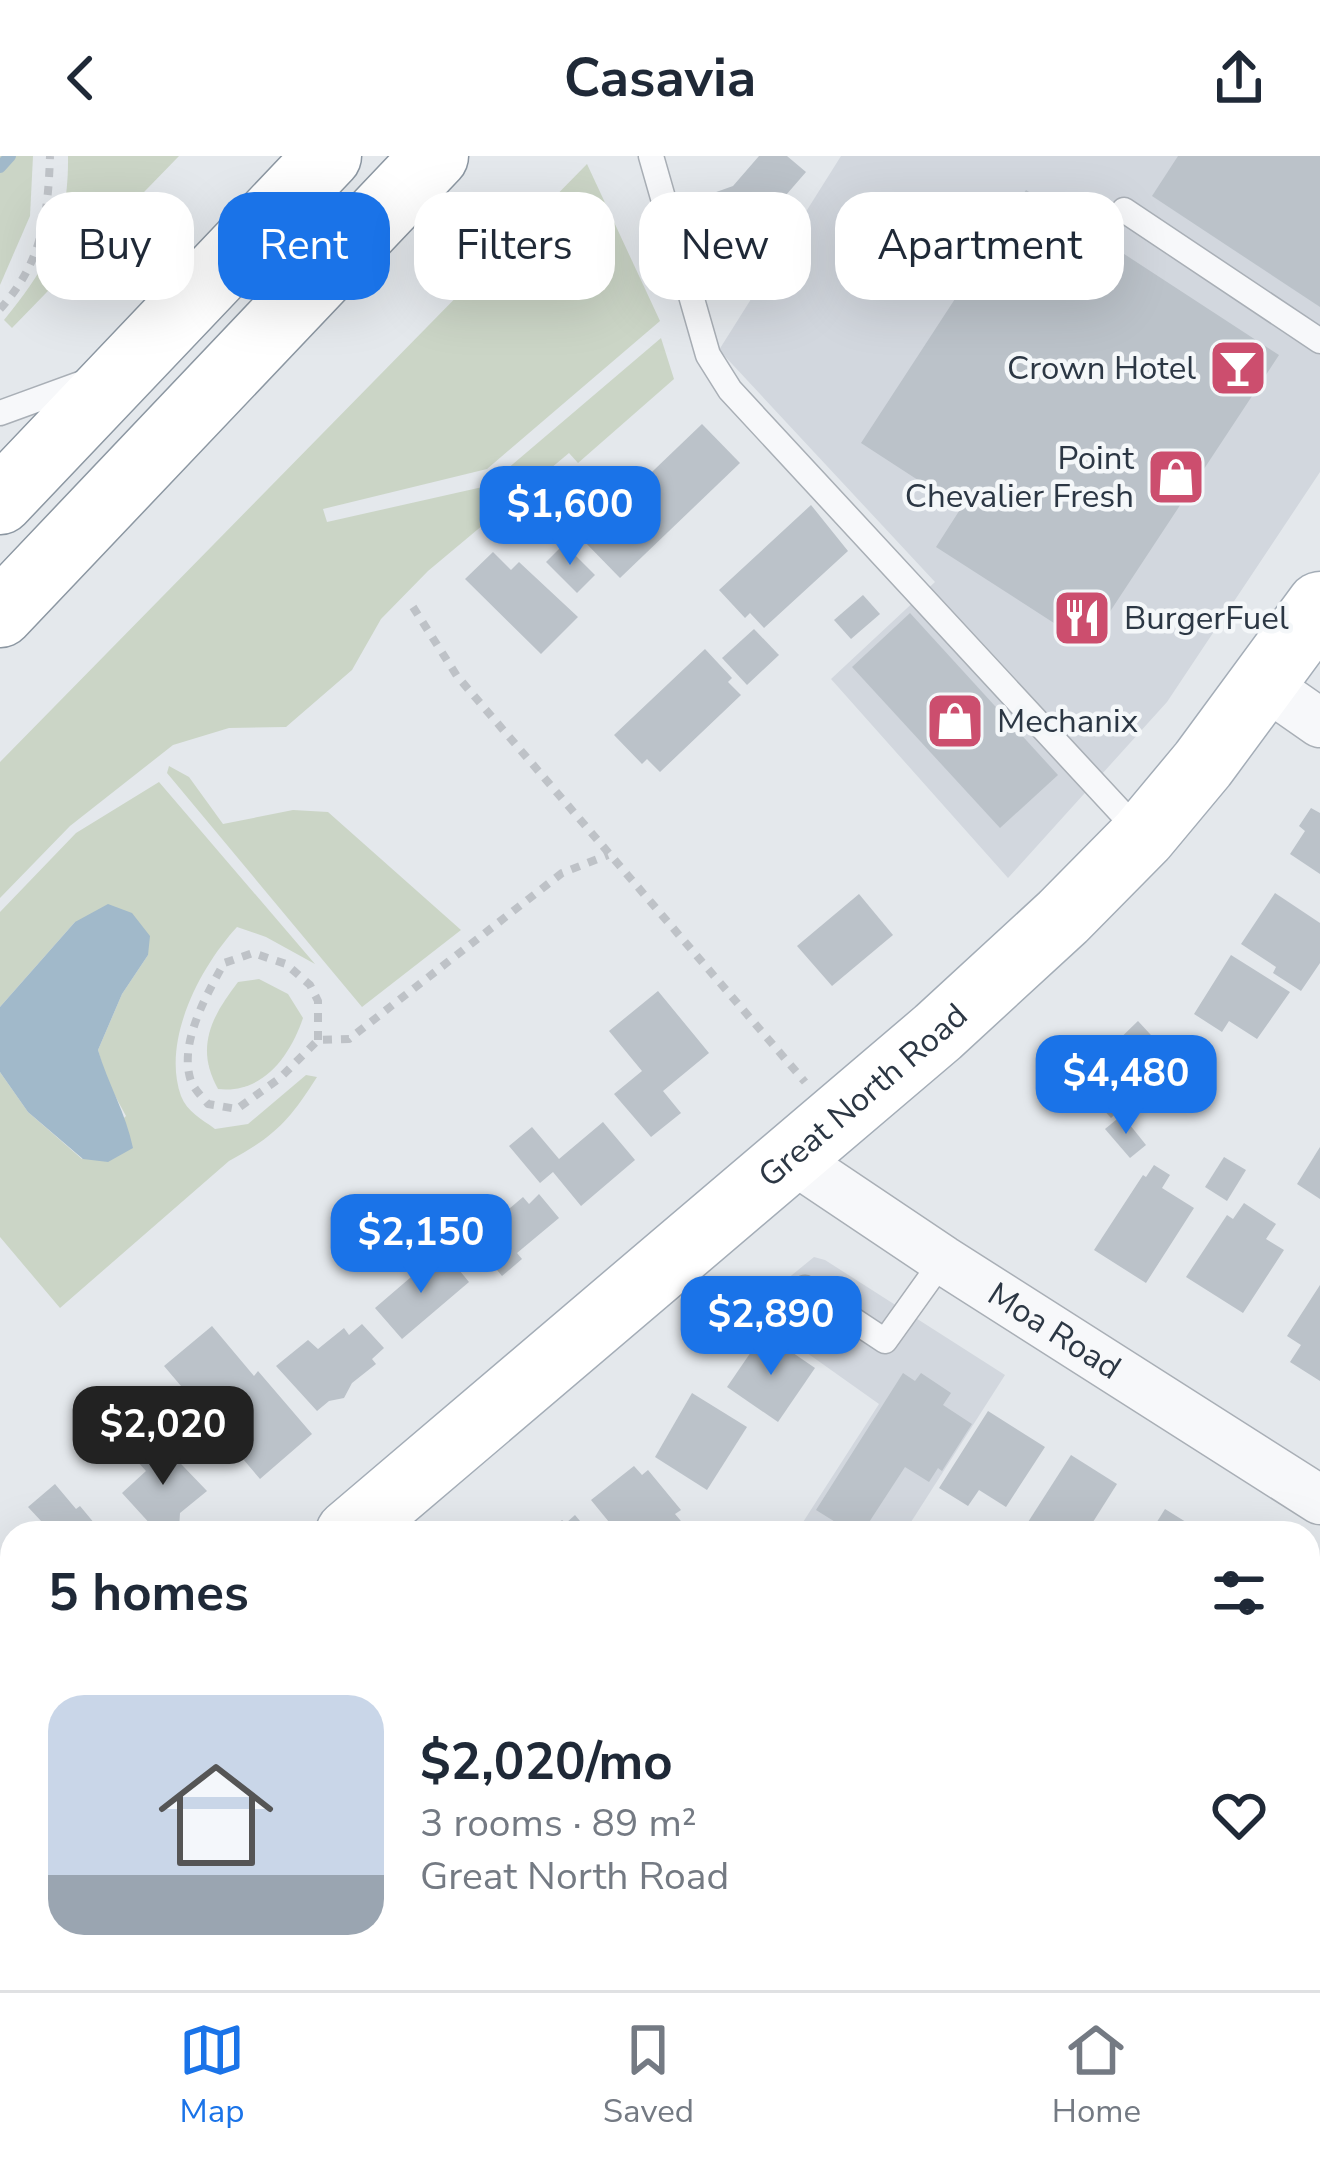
<!DOCTYPE html>
<html lang="en">
<head>
<meta charset="utf-8">
<style>
  body { margin:0; font-family:"Nunito Sans",sans-serif; background:#f6f6f7; color:#1f2937; height:100vh; display:flex; flex-direction:column; font-size:45px; white-space:nowrap }
  * { box-sizing:border-box; margin:0 }
  p { font-size:39px; color:#747a83 }
  .icon { flex:none; width:66px; height:66px; fill:none; stroke:currentColor; stroke-width:2; stroke-linecap:round; stroke-linejoin:round }
  .map { position:relative; flex:1; overflow:hidden }
  .side { position:absolute; left:0px; top:1365px; width:1320px; height:471px; display:flex; flex-direction:column; background:#fff; border-radius:36px 36px 0 0; box-shadow:0 12px 48px #0002 }
  .side>* { flex:none }
  .guide { position:absolute; left:36px; top:36px; width:1248px; height:108px; display:flex; gap:24px }
  .price { position:absolute; translate:-50% -102px; padding:0 27px; border-radius:24px; background:#1a73e8; color:#fff; font-size:39px; line-height:78px; filter:drop-shadow(0 3px 6px #0008) }
  .price::after { content:''; position:absolute; left:50%; top:72px; width:36px; height:27px; margin-left:-18px; background:inherit; clip-path:polygon(0 0,100% 0,50% 100%) }
  .price.active { background:#222; color:#fff }
  ul { padding:0; list-style:none }
  li { display:flex; align-items:center; gap:36px; height:300px; padding:0 48px }
  li+li { border-top:3px solid #e0e1e3 }
  li span { display:grid; place-items:center; flex:none; width:336px; height:240px; border-radius:36px; color:#555 }
  li>.icon { margin-inline-start:auto }
  span .icon { width:144px; height:144px; fill:#fffc; stroke-width:1 }
  li b { font-size:51px }
  h2 { display:flex; justify-content:space-between; align-items:center; height:144px; padding:0 48px; font-size:51px }
  .chip { padding:0 42px; border-radius:36px; background:#fff; box-shadow:0 12px 48px #0002; font-size:42px; line-height:108px }
  .chip.active { background:#1a73e8; color:#fff }
  header { display:flex; justify-content:space-between; align-items:center; height:156px; padding:0 48px; background:#fff; font-size:54px; font-weight:700 }
  .tabs { display:flex; justify-content:space-around; align-items:center; height:168px; border-top:3px solid #e0e1e3; background:#fff; font-size:33px; color:#747a83 }
  .tabs a { display:grid; justify-items:center; gap:6px }
  .tabs .active { color:#1a73e8 }
  .map>svg:first-child { display:block }
  .built { fill:#d2d7de }
  .green { fill:#cbd5c6 }
  .water { fill:#a1b9ca }
  .lines { fill:none; stroke-linecap:round; stroke-linejoin:round }
  .stream { stroke:#a1b9ca; stroke-width:12 }
  .building { fill:#bbc2c9 }
  .lane-casing { stroke:#a9afb6; stroke-width:27 }
  .street-casing { stroke:#a9afb6; stroke-width:51 }
  .primary-casing { stroke:#a4adb7; stroke-width:69 }
  .highway-casing { stroke:#8c97a2; stroke-width:69 }
  .path { stroke:#bec2c7; stroke-width:8; stroke-dasharray:9 9; stroke-linecap:butt }
  .lane { stroke:#f7f8fa; stroke-width:24 }
  .street { stroke:#f7f8fa; stroke-width:48 }
  .primary { stroke:#fff; stroke-width:66 }
  .highway { stroke:#fff; stroke-width:66 }
  .labels { text-anchor:middle; dominant-baseline:central; stroke-width:9; stroke-linejoin:round; paint-order:stroke }
  .poi-label { font-size:33px; fill:#2c3744; stroke:#f4f7f9; text-anchor:end }
  .street-label { font-size:33px; fill:#2c3744; stroke:#f4f7f9 }
</style>
</head>
<body>
<header><svg class="icon" aria-label="back" viewBox="0 0 24 24"><path d="M15 5l-7 7 7 7"/></svg>Casavia<svg class="icon" aria-label="share" viewBox="0 0 24 24"><path d="M12 15V3M7 8l5-5 5 5M5 13v7h14v-7"/></svg></header>
<div class="map">
<svg width="1320" height="1834" viewBox="0 0 1320 1834">
  <rect width="100%" height="100%" fill="#e4e8ec"/>
  <g class="built">
    <polygon points="841,0 1320,0 1320,316 1167,546 1008,722 831,523 935,426 719,194"/>
    <polygon points="814,1101 825,1104 1005,1219 904,1377 796,1377 879,1248 748,1155"/>
  </g>
  <g class="green">
    <polygon points="0,0 33,0 30,60 0,129"/>
    <path d="M68 0H179L12 172 4 164C48 110 69 72 68 0Z"/>
    <polygon points="587,8 660,165 487,313 323,353 327,366 487,330 661,182 674,223 578,307 569,297 428,415 381,463 352,514 286,571 229,572 173,589 70,670 0,742 0,606"/>
    <polygon points="169,610 189,621 223,668 293,654 328,656 461,774 362,851 167,617"/>
    <path d="M159 626 315 808 266 781 237 771C201 810 161 884 181 940 187 956 202 963 215 973L248 968 306 919 317 921C289 965 275 980 229 1005L60 1152 0 1081V916L28 956 82 1003 126 960 107 925 98 894 122 838 148 799 75 766 0 851V756L76 677Z"/>
    <path d="M259 823 288 838 303 862C290 900 263 938 218 933 195 892 211 861 238 826Z"/>
  </g>
  <path class="water" d="M108 748 132 757 150 780 148 799 122 838 98 894C108 928 126 957 133 992L108 1006 83 1003 28 956 0 916V851L75 766Z"/>
  <g class="lines">
    <polyline class="stream" points="0,11 10,0"/>
  </g>
  <g class="building">
    <polygon points="759,0 787,0 806,16 761,68 693,93 677,50 733,30"/>
    <polygon points="1178,0 1320,0 1320,151 1152,40"/>
    <polygon points="1026,34 1279,199 1088,489 936,391 961,352 861,287"/>
    <polygon points="702,268 740,307 620,422 582,383"/>
    <polygon points="811,349 848,395 764,472 750,457 745,462 719,434"/>
    <polygon points="564,388 595,419 577,437 546,406"/>
    <polygon points="493,396 511,414 519,406 578,461 541,498 465,423"/>
    <polygon points="863,439 880,458 851,483 834,464"/>
    <polygon points="910,457 1058,619 1000,672 852,511"/>
    <polygon points="754,473 779,499 747,529 722,502"/>
    <polygon points="705,493 732,522 728,526 741,539 660,616 647,603 642,608 614,579"/>
    <polygon points="1311,652 1320,657 1320,718 1290,698 1305,675 1299,670"/>
    <polygon points="1275,737 1320,767 1320,807 1301,835 1273,817 1276,811 1241,788"/>
    <polygon points="859,738 893,779 832,830 797,790"/>
    <polygon points="1231,799 1290,836 1257,883 1229,865 1222,876 1194,858"/>
    <polygon points="658,835 709,897 663,935 681,957 651,981 614,938 642,915 609,875"/>
    <polygon points="1138,865 1174,904 1111,962 1069,916 1100,887 1107,895"/>
    <polygon points="1122,959 1146,989 1130,1002 1105,973"/>
    <polygon points="603,966 635,1004 581,1050 553,1016 540,1027 509,990 532,971 559,1003"/>
    <polygon points="1320,991 1320,1043 1297,1028"/>
    <polygon points="1224,1001 1246,1014 1227,1045 1205,1031"/>
    <polygon points="1154,1009 1170,1019 1162,1032 1194,1052 1146,1127 1094,1094 1143,1019 1146,1021"/>
    <polygon points="539,1038 559,1062 517,1097 522,1103 502,1120 472,1084 523,1041 529,1048"/>
    <polygon points="1244,1047 1276,1068 1266,1083 1284,1094 1243,1157 1186,1121 1227,1059 1233,1063"/>
    <polygon points="432,1103 439,1111 450,1103 469,1126 402,1183 375,1152"/>
    <polygon points="1320,1129 1320,1225 1290,1206 1301,1189 1287,1180"/>
    <polygon points="362,1168 384,1192 372,1203 376,1208 352,1227 344,1242 329,1245 317,1255 276,1210 308,1184 318,1193 344,1172 349,1179"/>
    <polygon points="212,1170 254,1220 258,1215 312,1278 260,1323 164,1210"/>
    <polygon points="764,1177 815,1212 778,1266 727,1231"/>
    <polygon points="903,1217 915,1225 921,1217 951,1237 943,1249 972,1268 942,1315 938,1312 929,1326 905,1311 862,1377 853,1377 816,1354"/>
    <polygon points="692,1237 747,1271 707,1334 655,1301"/>
    <polygon points="988,1255 1045,1291 1006,1351 979,1334 968,1350 939,1332"/>
    <polygon points="159,1285 207,1335 180,1357 179,1372 172,1373 163,1365 153,1371 122,1337 146,1315 137,1305"/>
    <polygon points="1071,1299 1117,1328 1086,1377 1021,1377"/>
    <polygon points="634,1310 642,1319 648,1314 681,1354 675,1358 691,1377 618,1377 591,1344"/>
    <polygon points="55,1328 76,1353 80,1350 100,1374 95,1377 30,1377 42,1366 28,1351"/>
    <polygon points="1165,1353 1194,1371 1204,1377 1150,1377"/>
    <polygon points="575,1359 590,1377 547,1377 562,1364 566,1367"/>
    <polygon points="0,1418 12,1432 12,1528 8,1531 0,1522"/>
    <polygon points="1320,1463 1320,1550 1308,1543 1308,1481"/>
    <polygon points="94,1824 130,1824 138,1834 102,1834"/>
    <polygon points="256,1824 333,1824 338,1834 260,1834"/>
    <polygon points="355,1824 428,1824 405,1834 360,1834"/>
    <polygon points="1122,1824 1201,1824 1194,1834 1116,1834"/>
    <polygon points="1217,1824 1260,1824 1275,1834 1211,1834"/>
  </g>
  <g class="lines">
    <g class="lane-casing">
      <g id="lane">
        <polyline points="651,0 708,199 730,234 1143,680"/>
        <polyline points="1124,54 1320,185"/>
        <polyline points="0,257 88,225"/>
        <polyline points="805,1132 885,1185 943,1104"/>
      </g>
    </g>
    <g class="street-casing">
      <g id="street">
        <polyline points="1264,528 1320,567"/>
        <path id="s1" d="M791 1002 943 1104 1320 1344"/>
        <polyline points="0,1832 2,1834"/>
        <polyline points="702,1834 790,1827 850,1834"/>
      </g>
    </g>
    <g class="primary-casing">
      <g id="primary">
        <path id="s2" d="M349 1377 938 876 1063 761 1143 680 1203 608 1320 449"/>
        <polyline points="0,1671 12,1661"/>
      </g>
    </g>
    <g class="highway-casing">
      <g id="highway">
        <polyline points="0,345 328,0"/>
        <polyline points="0,458 435,0"/>
      </g>
    </g>
    <g class="path">
      <path d="M0 153C42 107 48 60 50 0"/>
      <polyline points="413,451 457,520 805,926"/>
      <path d="M318 884V845L310 829 286 808 253 797 224 807C207 838 178 888 191 925 194 933 203 942 208 948L237 953 280 922 318 884 349 883 562 717 608 699"/>
    </g>
    <use href="#lane" class="lane"/>
    <use href="#street" class="street"/>
    <use href="#primary" class="primary"/>
    <use href="#highway" class="highway"/>
  </g>
  <defs>
    <g id="bar-square" transform="scale(3)"><rect x="-9" y="-9" width="18" height="18" rx="4" fill="#cc4e6e" stroke="#f4f7f9"/><path d="M-6-5H6L.8 .8V4.5H3.5V6h-7V4.5H-.8V.8Z" fill="#fff"/></g>
    <g id="shop-square" transform="scale(3)"><rect x="-9" y="-9" width="18" height="18" rx="4" fill="#cc4e6e" stroke="#f4f7f9"/><path d="M-5-2.5h2.3a2.7 3.5 0 0 1 5.4 0H5L5.5 6h-11ZM-1.5-2.5h3a1.5 2.3 0 0 0-3 0Z" fill="#fff"/></g>
    <g id="restaurant-square" transform="scale(3)"><rect x="-9" y="-9" width="18" height="18" rx="4" fill="#cc4e6e" stroke="#f4f7f9"/><path d="M-5-6h1v4h1v-4h1v4h1v-4h1v5L-1.5 .5V6h-2V.5L-5-1ZM5-6V6H3V1.5H1.5Q1.5-4 5-6Z" fill="#fff"/></g>
  </defs>
  <g fill-rule="evenodd">
    <use href="#bar-square" x="1238" y="212"/>
    <use href="#shop-square" x="1176" y="321"/>
    <use href="#restaurant-square" x="1082" y="462"/>
    <use href="#shop-square" x="955" y="565"/>
  </g>
  <g class="labels">
    <g class="poi-label">
      <text x="1196" y="212">Crown Hotel</text>
      <text x="1134" y="302">Point<tspan x="1134" dy="38">Chevalier Fresh</tspan></text>
      <text x="1124" y="462" text-anchor="start">BurgerFuel</text>
      <text x="997" y="565" text-anchor="start">Mechanix</text>
    </g>
    <g class="street-label">
      <text stroke="none"><textPath href="#s2" startOffset="675">Great North Road</textPath></text>
      <text stroke="none"><textPath href="#s1" startOffset="315">Moa Road</textPath></text>
    </g>
  </g>
</svg>
<b class="price" style="left:570px;top:412px">$1,600</b>
<b class="price" style="left:1126px;top:981px">$4,480</b>
<b class="price" style="left:421px;top:1140px">$2,150</b>
<b class="price" style="left:771px;top:1222px">$2,890</b>
<b class="price active" style="left:163px;top:1332px">$2,020</b>
<div class="guide">
<a class="chip">Buy</a>
<a class="chip active">Rent</a>
<a class="chip">Filters</a>
<a class="chip">New</a>
<a class="chip">Apartment</a>
</div>
<section class="side">
<h2>5 homes<svg class="icon" aria-label="filters" viewBox="0 0 24 24"><path d="M4 7h16M4 17h16"/><circle cx="9" cy="7" r="2"/><circle cx="15" cy="17" r="2"/></svg></h2>
<ul>
<li><span style="background:linear-gradient(#c9d6e8 75%,#9aa5b1 0)"><svg class="icon" aria-label="home" viewBox="0 0 24 24"><path d="M3 11l9-7 9 7M6 9v11h12V9"/></svg></span><div><b>$2,020/mo</b><p>3 rooms · 89 m²</p><p>Great North Road</p></div><svg class="icon" aria-label="heart" viewBox="0 0 24 24"><path d="M12 20l-8-8c-3-5 5-10 8-4 3-6 11-1 8 4z"/></svg></li>
</ul>
</section>
</div>
<nav class="tabs">
<a class="active"><svg class="icon" aria-label="map" viewBox="0 0 24 24"><path d="M3 6l6-2 6 2 6-2v14l-6 2-6-2-6 2zM9 4v14M15 6v14"/></svg>Map</a>
<a><svg class="icon" aria-label="saved" viewBox="0 0 24 24"><path d="M7 4h10v16l-5-4-5 4z"/></svg>Saved</a>
<a><svg class="icon" aria-label="home" viewBox="0 0 24 24"><path d="M3 11l9-7 9 7M6 9v11h12V9"/></svg>Home</a>
</nav>
</body>
</html>
